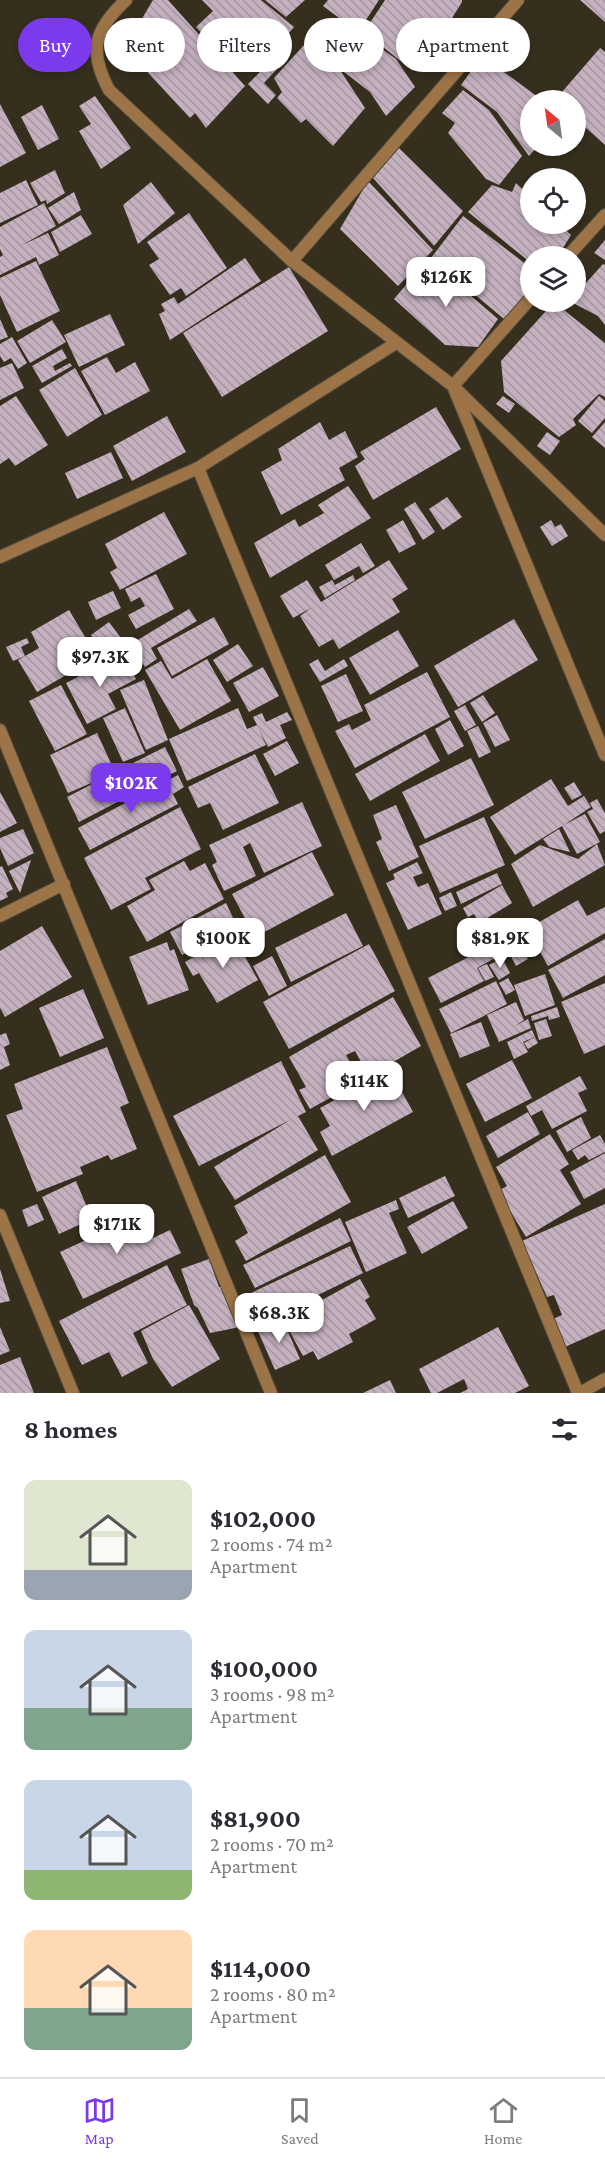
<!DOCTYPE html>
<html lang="en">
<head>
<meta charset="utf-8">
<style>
  body { margin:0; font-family:"Crimson Pro",serif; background:#f2f2f3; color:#2b2b33; height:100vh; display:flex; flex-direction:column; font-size:22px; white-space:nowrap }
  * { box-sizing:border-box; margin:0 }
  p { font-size:20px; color:#7c7c81 }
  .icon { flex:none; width:33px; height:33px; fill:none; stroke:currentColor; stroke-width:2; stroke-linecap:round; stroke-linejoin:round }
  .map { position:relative; height:1393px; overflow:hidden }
  .details { display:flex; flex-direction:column; background:#fff; flex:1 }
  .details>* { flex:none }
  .hud { position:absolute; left:18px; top:18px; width:570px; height:54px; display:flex; gap:12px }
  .needle { width:39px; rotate:331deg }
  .controls { position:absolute; left:520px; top:90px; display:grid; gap:12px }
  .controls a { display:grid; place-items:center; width:66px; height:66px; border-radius:50%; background:#fff; box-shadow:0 3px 9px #0003; font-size:30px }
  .price { position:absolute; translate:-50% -51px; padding:0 14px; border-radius:12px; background:#fff; color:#222; font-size:20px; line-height:39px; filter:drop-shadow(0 2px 3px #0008) }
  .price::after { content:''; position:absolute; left:50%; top:36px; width:18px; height:14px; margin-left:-9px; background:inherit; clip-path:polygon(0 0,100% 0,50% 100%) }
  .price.active { background:#7c3aed; color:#fff }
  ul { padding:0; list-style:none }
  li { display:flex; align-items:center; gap:18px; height:150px; padding:0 24px }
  li span { display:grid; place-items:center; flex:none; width:168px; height:120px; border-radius:12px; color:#555 }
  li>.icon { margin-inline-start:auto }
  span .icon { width:72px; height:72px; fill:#fffc; stroke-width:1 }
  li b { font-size:26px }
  h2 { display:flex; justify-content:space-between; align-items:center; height:72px; padding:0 24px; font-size:26px }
  .chip { padding:0 21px; border-radius:27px; background:#fff; box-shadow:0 3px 9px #0003; font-size:21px; line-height:54px }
  .chip.active { background:#7c3aed; color:#fff }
  .dock { display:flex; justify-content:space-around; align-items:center; height:84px; border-top:2px solid #e1e1e2; background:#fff; font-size:16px; color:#7c7c81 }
  .dock a { display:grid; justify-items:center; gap:3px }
  .dock .active { color:#7c3aed }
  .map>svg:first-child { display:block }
  .building { fill:url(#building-back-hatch) }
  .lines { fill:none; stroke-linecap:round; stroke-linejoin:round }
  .minor-casing { stroke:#534c3c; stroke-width:14 }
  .minor { stroke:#9c7448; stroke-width:12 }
</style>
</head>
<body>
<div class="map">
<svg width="605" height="1393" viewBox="0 0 605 1393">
  <defs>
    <pattern id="building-back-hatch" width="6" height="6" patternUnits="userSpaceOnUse" patternTransform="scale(1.5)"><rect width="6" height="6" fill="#c4b0bf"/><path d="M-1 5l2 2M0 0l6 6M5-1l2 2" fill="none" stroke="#a495a0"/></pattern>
  </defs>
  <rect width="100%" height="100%" fill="#362f1e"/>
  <g class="building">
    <polygon points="153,0 168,0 245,86 206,128 195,113 190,118 140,64 140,22"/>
    <polygon points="202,0 261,0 294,27 260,67 242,50 232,64 196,27 213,11"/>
    <polygon points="265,0 305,0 286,17"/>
    <polygon points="328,0 379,0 358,32 323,6"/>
    <polygon points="385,0 462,0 462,2 426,60 415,59 412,70 364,32"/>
    <polygon points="580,0 605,0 605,22"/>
    <polygon points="368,39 396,59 415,87 386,116 370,92 344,72"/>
    <polygon points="304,45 340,70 365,108 333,146 306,119 301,123 277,98 282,92 274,78"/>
    <polygon points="600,48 605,52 605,145 576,119 576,100 555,100"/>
    <polygon points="482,56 542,100 531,100 531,146 538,146 529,156 497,112 461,85"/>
    <polygon points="270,62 277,69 264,83 276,95 268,104 248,84"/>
    <polygon points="463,90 489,110 522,156 499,185 486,179 448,133 455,123 442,113"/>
    <polygon points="95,96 131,148 101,169 79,131 91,124 79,106"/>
    <polygon points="0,104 26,153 0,167"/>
    <polygon points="42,105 59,139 38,150 21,117"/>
    <polygon points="399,148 463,211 434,246 373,178"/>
    <polygon points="55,170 65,193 47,204 46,200 41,202 30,183"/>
    <polygon points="26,180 38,205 0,223 0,193"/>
    <polygon points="368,181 433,250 398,286 340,229"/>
    <polygon points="151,182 175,213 138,244 123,205"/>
    <polygon points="516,183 531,197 531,224 559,224 571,235 558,256 531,256 531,263 468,212 492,185 512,192"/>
    <polygon points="74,192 81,210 59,224 48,208"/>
    <polygon points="44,203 56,226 22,245 48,233 59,255 39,265 36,257 0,275 0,257 3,255 0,249 0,227"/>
    <polygon points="189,213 227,268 186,296 181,288 170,295 149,265 159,259 147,242"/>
    <polygon points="81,215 92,234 60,252 51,232"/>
    <polygon points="463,216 531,268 531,288 504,319 431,258"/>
    <polygon points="605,240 605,260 594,253"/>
    <polygon points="245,258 261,281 170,340 159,314 165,311 161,304 174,297 178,304"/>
    <polygon points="428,259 498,319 478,347 445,345 394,299"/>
    <polygon points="36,261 60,311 17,332 0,295 0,278"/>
    <polygon points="603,264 605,265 605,325 598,316 571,302 576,302 576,294"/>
    <polygon points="289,267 328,331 222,397 183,333"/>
    <polygon points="554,302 605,343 605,397 599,394 573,419 576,425 559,437 504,392 501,361"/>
    <polygon points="110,314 125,345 79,367 64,335"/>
    <polygon points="0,319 8,337 0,340"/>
    <polygon points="52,320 66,342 30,363 17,341"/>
    <polygon points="12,337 27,363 18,369 11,358 4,362 0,356 0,344"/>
    <polygon points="62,349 67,358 53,366 55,371 70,363 72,366 42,383 32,366"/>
    <polygon points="107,357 116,373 135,362 150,391 105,415 81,371"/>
    <polygon points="12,363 24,388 0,400 0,368"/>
    <polygon points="75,368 102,415 67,437 39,390"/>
    <polygon points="16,396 48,445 15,466 9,458 0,464 0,406"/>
    <polygon points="503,396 515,404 509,413 496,404"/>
    <polygon points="599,396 605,401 605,418 592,433 578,421"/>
    <polygon points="436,407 461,449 373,500 355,466 365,459 360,452"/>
    <polygon points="167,416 186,452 132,481 113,446"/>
    <polygon points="320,422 329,440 345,431 358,457 339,468 345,480 281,515 261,472 282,460 278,449"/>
    <polygon points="605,422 605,448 592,437"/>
    <polygon points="547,432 560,441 550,455 537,446"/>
    <polygon points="111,452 123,478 77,499 65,473"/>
    <polygon points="348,486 371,518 270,578 254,543 295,519 299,527 324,513 318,505"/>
    <polygon points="447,497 462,517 443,530 429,509"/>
    <polygon points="415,502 435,532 423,540 404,509"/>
    <polygon points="164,512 187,554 120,590 110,572 117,568 105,544"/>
    <polygon points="403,520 416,544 399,553 386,530"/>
    <polygon points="551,520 555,527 561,524 568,536 552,546 540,527"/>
    <polygon points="361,543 375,566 363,573 359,566 334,580 325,565"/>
    <polygon points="389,560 408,589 392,599 400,612 339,649 333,639 319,647 300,616 311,608 293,618 280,596 307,580 321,602"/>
    <polygon points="156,574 174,609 136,629 128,615 145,606 140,597 131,602 125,589"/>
    <polygon points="353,575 355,580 325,598 319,587 332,580 335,585"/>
    <polygon points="113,591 121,608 96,620 88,602"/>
    <polygon points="189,609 197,621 151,648 157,659 145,667 131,644"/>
    <polygon points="69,610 97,657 37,692 18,660 39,648 31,632"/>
    <polygon points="214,617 229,644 172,676 157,648"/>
    <polygon points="514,619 538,660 458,707 434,666"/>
    <polygon points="109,622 127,646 109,659 91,635"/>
    <polygon points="398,630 419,666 370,695 349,658"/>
    <polygon points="27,638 29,643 21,647 25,656 13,661 6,647"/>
    <polygon points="238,644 253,666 227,682 213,660"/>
    <polygon points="123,654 136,679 108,694 116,709 87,724 66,683"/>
    <polygon points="207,659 231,701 180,730 145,670 161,661 172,679"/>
    <polygon points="318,659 325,671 344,659 348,666 320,682 309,664"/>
    <polygon points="263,667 279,696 249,712 233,683"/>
    <polygon points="427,672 450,717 355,768 335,731 349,724 352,730 371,720 364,705"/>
    <polygon points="346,674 363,711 338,722 321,686"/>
    <polygon points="144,680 168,740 146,750 120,690"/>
    <polygon points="61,685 87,734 55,751 29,701"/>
    <polygon points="483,695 495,713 482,722 470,703"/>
    <polygon points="465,705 476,725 465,731 454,711"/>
    <polygon points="125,708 145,753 123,762 103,718"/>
    <polygon points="238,708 247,729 257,725 253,717 262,713 266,722 287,712 292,720 280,725 286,738 268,747 259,729 266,745 187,781 169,739"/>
    <polygon points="497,715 510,740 495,747 483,723"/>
    <polygon points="450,720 464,746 448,755 435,729"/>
    <polygon points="478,726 491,752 479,758 467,731"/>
    <polygon points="97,733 115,772 165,747 177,771 79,822 67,797 110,775 68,793 50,755"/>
    <polygon points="425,734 440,761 370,801 355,774"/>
    <polygon points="287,741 299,763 275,776 263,754"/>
    <polygon points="255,754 279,803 223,830 210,803 198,808 188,787"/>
    <polygon points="471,758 494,805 425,839 402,792"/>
    <polygon points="178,775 184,787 173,794 178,804 90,850 78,828"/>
    <polygon points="551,779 568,806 584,796 591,807 564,825 585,814 600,842 577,854 562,826 515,855 490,817"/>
    <polygon points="574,782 582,795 572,800 564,788"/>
    <polygon points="0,792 17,823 0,832"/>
    <polygon points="597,799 605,813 605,831 600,834 587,812 593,809 590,803"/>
    <polygon points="302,802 322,846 264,873 250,843 243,847 256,876 224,891 212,865 217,862 209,845"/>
    <polygon points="396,805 419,857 389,871 376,842 382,839 373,815"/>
    <polygon points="180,807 201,849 145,878 151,889 111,910 84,858"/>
    <polygon points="484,817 505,865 440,893 419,846"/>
    <polygon points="23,829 34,853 8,866 0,848 0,838"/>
    <polygon points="559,829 570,852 549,847 543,839"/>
    <polygon points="597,844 605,865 533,907 511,864 540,845 578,859"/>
    <polygon points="312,852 334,895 255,937 232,894"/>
    <polygon points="31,860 20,893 9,871"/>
    <polygon points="184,861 190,871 205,863 224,899 147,942 127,906 155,890 149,880"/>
    <polygon points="417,862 423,873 413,877 418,887 428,883 442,914 408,930 386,883 395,879 393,874"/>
    <polygon points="2,866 13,889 6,893 8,897 0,901 0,867"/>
    <polygon points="497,873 502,884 461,904 456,892"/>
    <polygon points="502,885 512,903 479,923 474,914 468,917 463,908"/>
    <polygon points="451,892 457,906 445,911 439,898"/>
    <polygon points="578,900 587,916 605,907 605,933 548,966 527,929"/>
    <polygon points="226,903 237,926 182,955 170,932"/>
    <polygon points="346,913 363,946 291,982 275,948"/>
    <polygon points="42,926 72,977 5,1017 0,1008 0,951"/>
    <polygon points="233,935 258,980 217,1003 199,973 193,976 185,962"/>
    <polygon points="605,939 605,975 563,998 548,970"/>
    <polygon points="167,942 170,951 174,949 189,990 148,1005 129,957"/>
    <polygon points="369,944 395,991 289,1049 263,1002"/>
    <polygon points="519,944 528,959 516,966 508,951"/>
    <polygon points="492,945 497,957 477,968 484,981 441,1003 428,978"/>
    <polygon points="272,956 287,986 269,996 253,966"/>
    <polygon points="502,958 510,973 499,980 489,965"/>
    <polygon points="487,964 494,977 485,981 478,968"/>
    <polygon points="545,974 555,1005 525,1016 514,985"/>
    <polygon points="508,978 515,990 506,995 499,983"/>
    <polygon points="496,981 507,1004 451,1033 439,1009"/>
    <polygon points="605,983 605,1045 584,1054 561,1002"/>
    <polygon points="83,989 104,1038 60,1057 39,1008"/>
    <polygon points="393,997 421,1046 369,1076 355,1051 346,1055 361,1081 310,1109 299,1090 306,1087 289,1057"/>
    <polygon points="516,1002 524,1020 515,1026 528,1019 531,1028 499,1042 487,1015"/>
    <polygon points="557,1007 560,1017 549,1020 548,1016 532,1021 531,1016"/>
    <polygon points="546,1019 552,1036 539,1040 534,1023"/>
    <polygon points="481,1022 490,1046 460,1058 450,1034"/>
    <polygon points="532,1030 535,1037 523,1042 528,1052 514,1059 507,1042"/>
    <polygon points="6,1033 10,1044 4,1047 10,1065 0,1070 0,1035"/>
    <polygon points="535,1037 538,1043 528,1049 524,1043"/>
    <polygon points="107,1047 129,1103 120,1107 137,1149 111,1160 108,1155 80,1167 83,1174 37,1192 6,1115 23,1109 14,1084"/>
    <polygon points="512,1060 532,1098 485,1122 466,1084"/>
    <polygon points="281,1061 306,1112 298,1116 318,1150 235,1200 214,1167 290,1120 199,1166 173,1116"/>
    <polygon points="390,1070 413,1112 332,1156 320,1132 330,1126 320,1108"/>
    <polygon points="580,1076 587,1089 578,1093 587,1111 552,1129 542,1110 531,1116 526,1106"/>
    <polygon points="528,1112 540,1134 498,1158 486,1136"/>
    <polygon points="581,1117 591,1138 567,1152 556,1131"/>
    <polygon points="550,1134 569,1164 560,1170 581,1204 526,1237 498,1191 507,1186 496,1167"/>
    <polygon points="600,1135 605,1144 605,1152 589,1160 585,1155 578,1160 572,1150"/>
    <polygon points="605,1153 605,1188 584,1199 570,1172"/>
    <polygon points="325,1155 351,1202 246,1261 235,1241 248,1233 234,1206"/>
    <polygon points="445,1176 455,1196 408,1218 399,1198"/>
    <polygon points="76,1181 92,1219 59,1234 42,1197"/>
    <polygon points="396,1200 399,1209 389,1213 407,1253 366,1272 345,1222"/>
    <polygon points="453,1201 468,1228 422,1254 407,1227"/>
    <polygon points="37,1204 44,1220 28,1227 22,1210"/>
    <polygon points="605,1204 605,1329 565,1347 553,1319 562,1315 554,1295 547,1297 522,1241"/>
    <polygon points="142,1214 153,1238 170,1230 181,1253 83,1299 60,1252"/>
    <polygon points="340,1218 351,1241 255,1288 243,1265"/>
    <polygon points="350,1246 363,1273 265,1321 251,1293"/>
    <polygon points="209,1259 219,1287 225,1287 240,1327 210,1333 198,1308 194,1305 181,1269"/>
    <polygon points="167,1265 187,1305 133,1333 148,1363 122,1377 109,1352 82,1365 59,1321"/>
    <polygon points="0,1269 10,1301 0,1303"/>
    <polygon points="360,1279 370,1297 365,1300 376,1319 349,1334 353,1342 318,1360 313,1351 303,1356 284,1321"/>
    <polygon points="189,1305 220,1359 172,1387 153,1359 141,1331"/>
    <polygon points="282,1318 300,1359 275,1370 257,1329"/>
    <polygon points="0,1327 10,1351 0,1355"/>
    <polygon points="498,1327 529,1386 515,1393 460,1393 468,1389 464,1379 437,1393 431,1393 419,1369"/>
    <polygon points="20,1357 34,1393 0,1393 0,1365"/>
    <polygon points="390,1380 396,1393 363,1393"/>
  </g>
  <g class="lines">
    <g class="minor-casing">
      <g id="minor">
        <path d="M126 0C94 30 88 50 109 90L292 261 453 386 605 535"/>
        <polyline points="568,256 605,215"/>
        <polyline points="292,261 518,0"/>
        <polyline points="531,298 453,386 605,755"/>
        <polyline points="198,468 578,1393"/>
        <polyline points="0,557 198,468 396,343"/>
        <polyline points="0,730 271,1393"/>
        <polyline points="0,916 64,884"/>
        <polyline points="0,1215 73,1393"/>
        <polyline points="580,1393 605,1379"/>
      </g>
    </g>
    <use href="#minor" class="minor"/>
  </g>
</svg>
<div class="controls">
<a><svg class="needle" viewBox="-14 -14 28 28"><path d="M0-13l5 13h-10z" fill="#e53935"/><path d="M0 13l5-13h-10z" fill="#7c7c81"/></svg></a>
<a><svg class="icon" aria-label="locate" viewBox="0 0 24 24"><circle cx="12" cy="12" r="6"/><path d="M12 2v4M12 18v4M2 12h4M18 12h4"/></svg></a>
<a><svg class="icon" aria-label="layers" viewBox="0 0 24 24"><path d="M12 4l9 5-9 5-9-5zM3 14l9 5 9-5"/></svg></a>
</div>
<b class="price" style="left:446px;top:308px">$126K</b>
<b class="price" style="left:100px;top:688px">$97.3K</b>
<b class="price active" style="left:131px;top:814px">$102K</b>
<b class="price" style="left:223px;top:969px">$100K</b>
<b class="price" style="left:500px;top:969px">$81.9K</b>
<b class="price" style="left:364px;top:1112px">$114K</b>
<b class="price" style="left:117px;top:1255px">$171K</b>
<b class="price" style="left:279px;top:1344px">$68.3K</b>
<div class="hud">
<a class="chip active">Buy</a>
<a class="chip">Rent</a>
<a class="chip">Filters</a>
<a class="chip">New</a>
<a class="chip">Apartment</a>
</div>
</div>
<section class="details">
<h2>8 homes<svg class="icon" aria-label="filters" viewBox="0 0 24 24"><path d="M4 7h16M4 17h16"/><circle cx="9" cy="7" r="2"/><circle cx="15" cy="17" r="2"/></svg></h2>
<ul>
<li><span style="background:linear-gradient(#dfe7d0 75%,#9aa5b1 0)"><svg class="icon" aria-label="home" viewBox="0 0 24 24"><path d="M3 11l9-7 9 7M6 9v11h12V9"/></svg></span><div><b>$102,000</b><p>2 rooms · 74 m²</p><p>Apartment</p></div></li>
<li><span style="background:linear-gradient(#c9d6e8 65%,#7fa58c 0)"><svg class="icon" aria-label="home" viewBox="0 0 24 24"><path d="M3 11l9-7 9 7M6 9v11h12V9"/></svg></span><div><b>$100,000</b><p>3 rooms · 98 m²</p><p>Apartment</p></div></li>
<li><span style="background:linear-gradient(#c9d6e8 75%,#8fb573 0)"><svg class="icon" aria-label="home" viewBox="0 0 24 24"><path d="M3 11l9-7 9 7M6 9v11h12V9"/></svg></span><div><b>$81,900</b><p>2 rooms · 70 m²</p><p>Apartment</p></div></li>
<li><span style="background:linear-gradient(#ffd9b3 65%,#7fa58c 0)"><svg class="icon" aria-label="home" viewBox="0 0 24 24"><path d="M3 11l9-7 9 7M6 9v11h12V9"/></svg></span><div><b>$114,000</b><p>2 rooms · 80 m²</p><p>Apartment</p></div></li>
</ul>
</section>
<nav class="dock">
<a class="active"><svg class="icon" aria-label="map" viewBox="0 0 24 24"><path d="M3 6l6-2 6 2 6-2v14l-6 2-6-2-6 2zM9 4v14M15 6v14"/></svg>Map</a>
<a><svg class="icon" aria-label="saved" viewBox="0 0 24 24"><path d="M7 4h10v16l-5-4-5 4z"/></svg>Saved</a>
<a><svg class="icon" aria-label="home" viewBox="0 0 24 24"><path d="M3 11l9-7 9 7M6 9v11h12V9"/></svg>Home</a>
</nav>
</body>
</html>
